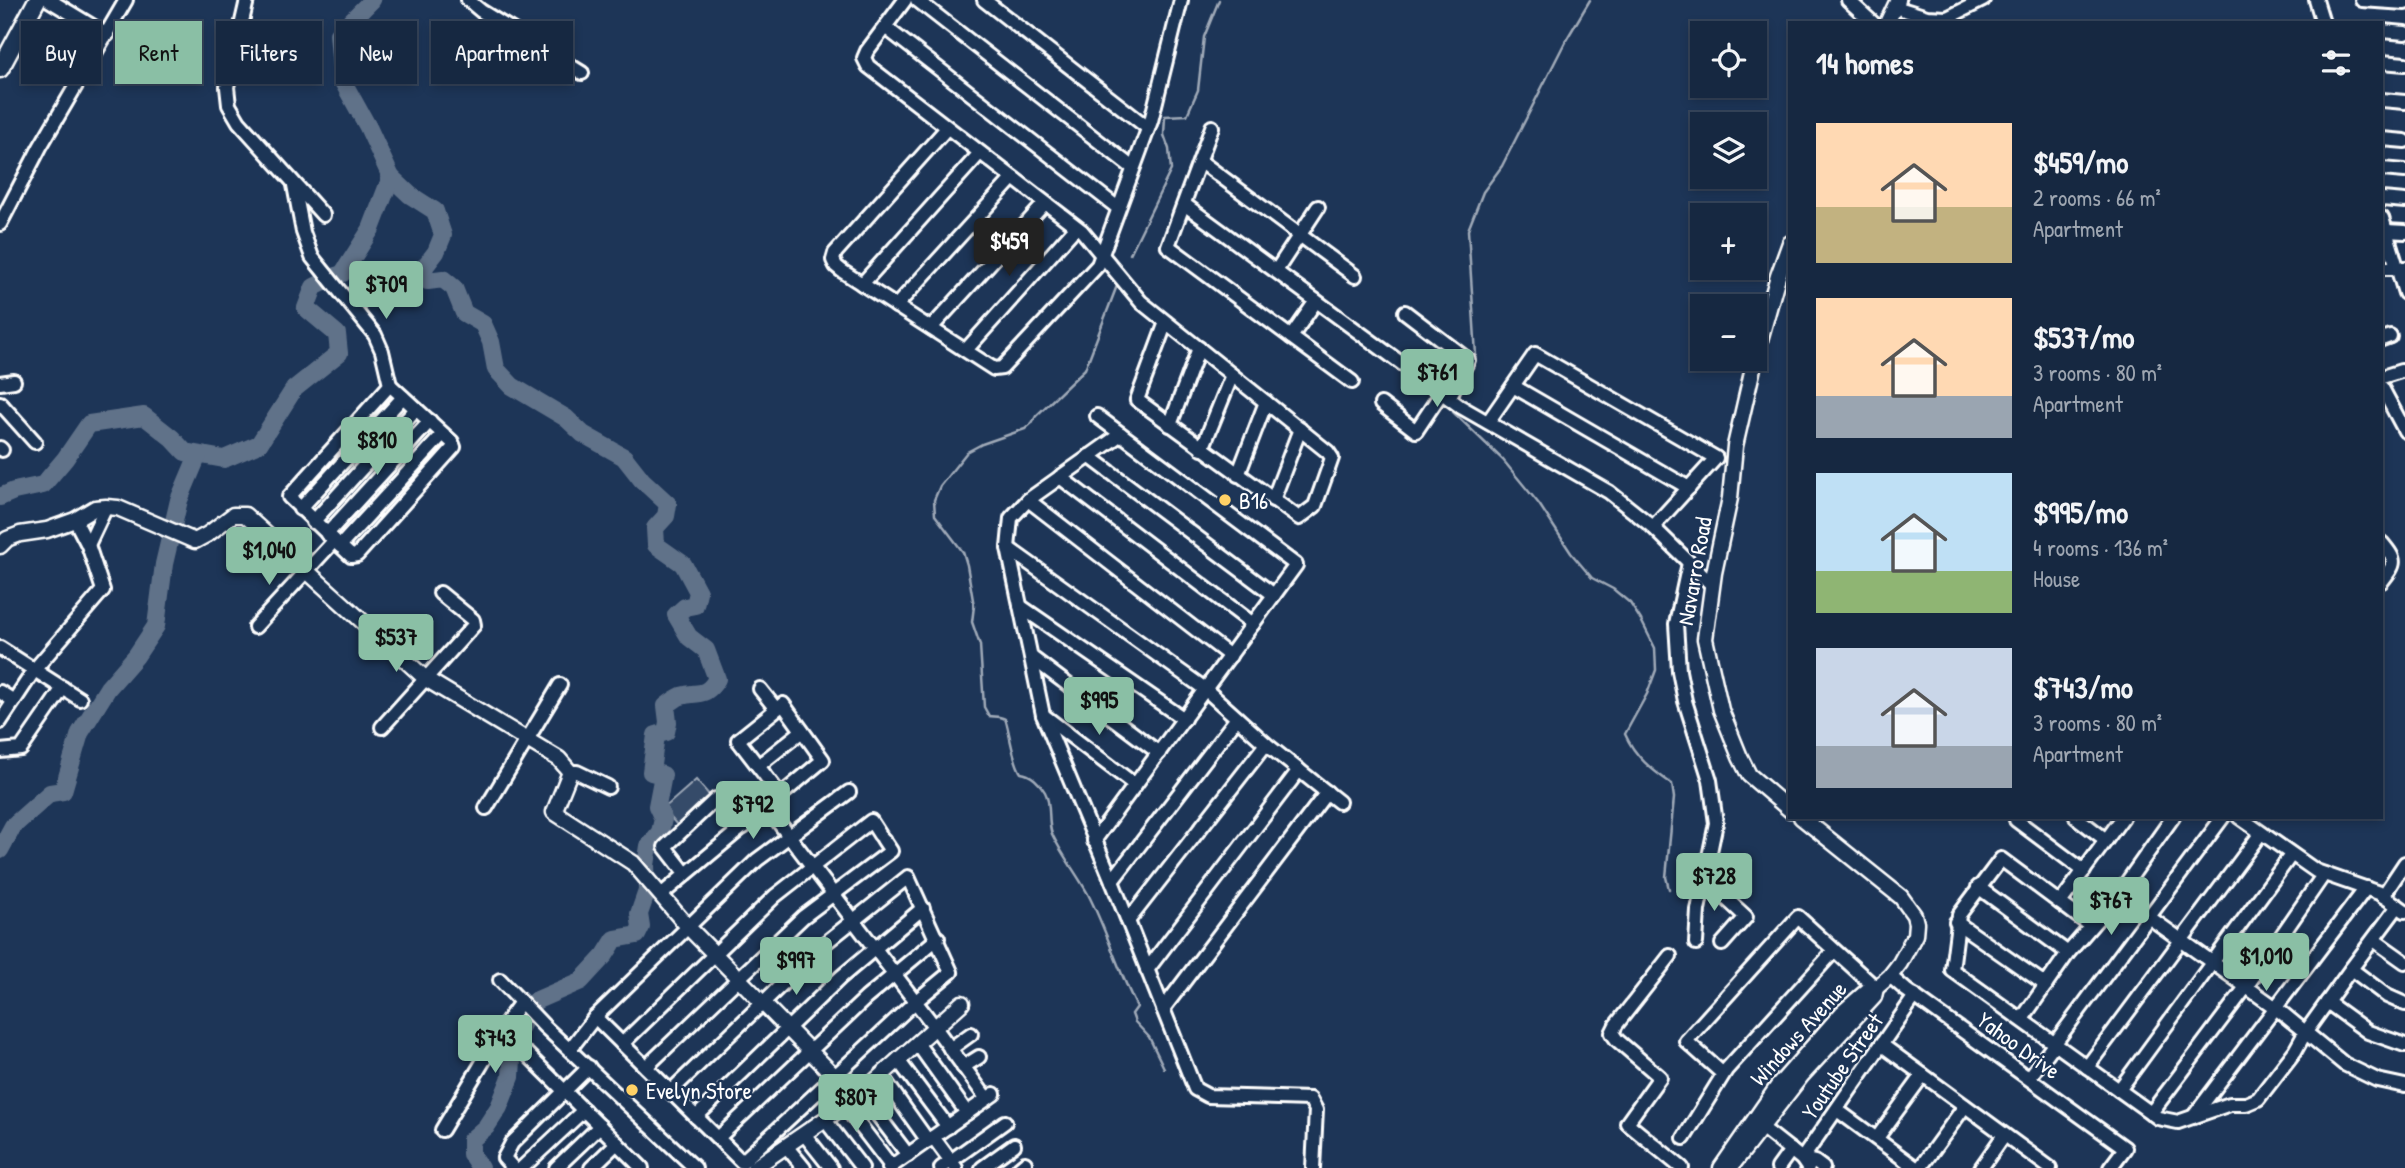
<!DOCTYPE html>
<html lang="en">
<head>
<meta charset="utf-8">
<style>
  body { margin:0; font-family:"Patrick Hand",sans-serif; background:#23344c; color:#f1f3f6; height:100vh; display:flex; flex-direction:column; font-size:26px; white-space:nowrap }
  * { box-sizing:border-box; margin:0 }
  p { font-size:23px; color:#9ea6b1 }
  .icon { flex:none; width:38px; height:38px; fill:none; stroke:currentColor; stroke-width:2; stroke-linecap:round; stroke-linejoin:round }
  .map { position:relative; flex:1; overflow:hidden }
  .details { position:absolute; left:1788px; top:21px; width:595px; height:798px; display:flex; flex-direction:column; background:#162841; border-radius:0px; box-shadow:0 4px 10px #0003,0 0 0 2px #35445a }
  .details>* { flex:none }
  .hud { position:absolute; left:21px; top:21px; width:665px; height:63px; display:flex; gap:14px }
  .tools { position:absolute; left:1690px; top:21px; display:grid; gap:14px }
  .tools a { display:grid; place-items:center; width:77px; height:77px; border-radius:0px; background:#162841; box-shadow:0 4px 10px #0003,0 0 0 2px #35445a; font-size:35px }
  .price { position:absolute; translate:-50% -60px; padding:0 16px; border-radius:7px; background:#8abfa5; color:#111; font-size:23px; line-height:46px; filter:drop-shadow(0 2px 4px #0008) }
  .price::after { content:''; position:absolute; left:50%; top:42px; width:21px; height:16px; margin-left:-10px; background:inherit; clip-path:polygon(0 0,100% 0,50% 100%) }
  .price.current { background:#222; color:#fff }
  ul { padding:0; list-style:none }
  li { display:flex; align-items:center; gap:21px; height:175px; padding:0 28px }
  li span { display:grid; place-items:center; flex:none; width:196px; height:140px; border-radius:0px; color:#555 }
  li>.icon { margin-inline-start:auto }
  span .icon { width:84px; height:84px; fill:#fffc; stroke-width:1 }
  li b { font-size:30px }
  h2 { display:flex; justify-content:space-between; align-items:center; height:84px; padding:0 28px; font-size:30px }
  .chip { padding:0 24px; border-radius:0px; background:#162841; box-shadow:0 4px 10px #0003,0 0 0 2px #35445a; font-size:24px; line-height:63px }
  .chip.current { background:#8abfa5; color:#111 }
  .map>svg:first-child { display:block }
  .green { fill:#364b69; stroke:#9aa5b4; stroke-width:2 }
  .lines { fill:none; stroke-linecap:round; stroke-linejoin:round }
  .stream { stroke:#a0aab8; stroke-width:2.5 }
  .river { stroke:#617289; stroke-width:18 }
  .minor-casing { stroke:#fff; stroke-width:18 }
  .tertiary-casing { stroke:#fff; stroke-width:19 }
  .secondary-casing { stroke:#fff; stroke-width:21 }
  .minor { stroke:#1d3557; stroke-width:12 }
  .tertiary { stroke:#1d3557; stroke-width:14 }
  .secondary { stroke:#1d3557; stroke-width:16 }
  .poi-dot { fill:#ffd166; stroke:#1d3557; stroke-width:2.5 }
  .labels { text-anchor:middle; dominant-baseline:central; stroke-width:5; stroke-linejoin:round; paint-order:stroke }
  .poi-label { font-size:23px; fill:#fff; stroke:#1d3557; text-anchor:start }
  .street-label { font-size:23px; fill:#fff; stroke:#1d3557 }
</style>
</head>
<body>
<div class="map">
<svg width="2405" height="1168" viewBox="0 0 2405 1168">
  <rect width="100%" height="100%" fill="#1d3557"/>
  <filter id="ink" filterUnits="userSpaceOnUse"><feTurbulence type="fractalNoise" baseFrequency=".0143" numOctaves="2"/><feDisplacementMap in="SourceGraphic" scale="14" xChannelSelector="R" yChannelSelector="G"/><feConvolveMatrix kernelMatrix="1 2 1 2 8 2 1 2 1" color-interpolation-filters="sRGB"/></filter>
  <g filter="url(#ink)">
    <polygon class="green" points="696,780 711,797 678,826 663,809"/>
    <g class="lines">
      <g class="stream">
        <polyline points="1130,254 1171,170 1169,149 1164,135 1165,116 1187,115 1198,90 1204,37 1219,0"/>
        <path d="M1118 283 1085 369 1036 416 1032 423 1025 429 982 444 967 452 940 486 934 500 935 515 963 552 967 565 974 606 972 622 980 645 984 707 989 716C993 717 1001 716 1005 719 1008 722 1012 760 1021 773 1031 774 1040 783 1045 792 1052 805 1047 821 1052 834 1062 855 1077 874 1088 894 1107 931 1118 971 1137 1007L1132 1014 1135 1022 1149 1037 1164 1068"/>
        <polyline points="1476,355 1468,230 1483,192 1502,166 1565,42 1590,0"/>
        <polyline points="1457,401 1460,394"/>
        <path d="M1453 412 1503 460 1539 504 1571 553 1592 578 1613 589 1630 603 1641 620 1655 648 1656 670 1647 694 1625 734C1635 757 1652 770 1672 784L1674 798 1666 877 1669 889"/>
      </g>
      <g class="river">
        <path d="M391 177 410 195 435 211 443 235 436 252 423 269 428 281 443 279 454 288 464 313 483 324 491 342 496 369 512 386 566 418 583 434 624 457 642 480 668 504 666 516 655 528 656 545 683 564 698 592 695 605 685 607 676 615 689 637 706 650 717 679C705 698 699 691 681 696 676 698 671 702 666 706L668 722 666 732 656 735 651 772 663 775 657 806 663 819 660 832 649 846 646 865 647 891 639 914 641 927 637 935 615 939 605 955 581 981 535 1001 513 1041 511 1077 499 1107 486 1127 471 1140V1154L480 1168"/>
        <polyline points="0,497 14,491 43,485 65,459 89,424 144,416 172,438 185,452 224,459 259,444 294,389 339,353 337,334 306,308 314,287 343,273 371,229 391,177 368,127 342,80 338,34 372,0"/>
        <polyline points="0,850 13,826 50,793 63,791 80,733 108,688 136,656 156,626 164,564 179,500 198,455"/>
      </g>
      <g class="minor-casing">
        <g id="minor">
          <polyline points="49,0 107,35"/>
          <polyline points="247,0 227,87 229,105 239,122 323,215"/>
          <polyline points="468,0 481,11 582,73"/>
          <polyline points="905,0 867,51 864,58 868,66 1082,231 1141,302 1328,452 1332,458 1315,506 1299,518 1137,400 1166,322"/>
          <polyline points="917,0 1133,168"/>
          <polyline points="984,0 1148,128"/>
          <polyline points="1848,0 1873,23"/>
          <polyline points="2316,0 2323,23"/>
          <polyline points="2362,0 2405,3"/>
          <polyline points="1895,7 1927,17 1947,18 1983,0"/>
          <polyline points="885,27 1118,208"/>
          <polyline points="2382,31 2405,33"/>
          <polyline points="2382,62 2405,64"/>
          <polyline points="2382,100 2405,102"/>
          <polyline points="1212,127 1168,246 1352,382"/>
          <polyline points="947,128 835,253 833,260 836,266 842,271 994,369 1002,368 1098,265 1151,121 1181,0"/>
          <polyline points="2382,139 2405,141"/>
          <polyline points="1200,161 1355,276"/>
          <polyline points="2382,169 2405,171"/>
          <polyline points="294,185 303,232 312,257 375,335 382,351 390,385"/>
          <polyline points="2382,199 2405,201"/>
          <polyline points="1184,204 1461,407 1609,492 1653,527 1712,585"/>
          <polyline points="2382,218 2405,293"/>
          <polyline points="0,224 40,147 126,0"/>
          <polyline points="2386,231 2405,232"/>
          <polyline points="2382,268 2405,268"/>
          <polyline points="1276,271 1318,207"/>
          <polyline points="862,284 980,153"/>
          <polyline points="896,306 1013,178"/>
          <polyline points="1405,312 1468,360 1449,398"/>
          <polyline points="931,328 1045,203"/>
          <polyline points="1291,337 1316,301"/>
          <polyline points="2382,339 2390,336"/>
          <polyline points="966,350 1076,227"/>
          <polyline points="2382,377 2401,371"/>
          <polyline points="0,383 14,381"/>
          <polygon points="390,385 452,442 454,447 357,555 351,556 289,497"/>
          <polyline points="1513,386 1689,488"/>
          <polyline points="2382,388 2405,431"/>
          <polyline points="0,403 35,442"/>
          <polyline points="1381,404 1416,431 1442,392"/>
          <polyline points="1488,422 1535,354 1716,458 1653,527"/>
          <polyline points="1170,425 1199,348"/>
          <polyline points="1121,434 1028,500 1011,518 1008,548 1043,715 1112,881 1195,1089 1208,1096 1310,1099 1316,1110 1313,1168"/>
          <polyline points="0,448 2,450"/>
          <polyline points="1202,449 1232,375"/>
          <polyline points="1089,456 1274,595"/>
          <polyline points="1238,475 1266,402"/>
          <polyline points="1060,477 1253,624"/>
          <polyline points="1028,500 1230,656"/>
          <polyline points="1273,500 1300,429"/>
          <polyline points="300,509 403,397"/>
          <polyline points="313,522 416,409"/>
          <polyline points="327,534 430,421"/>
          <path d="M2382 543C2397 561 2396 563 2382 581"/>
          <polyline points="88,545 106,507"/>
          <polyline points="340,546 443,434"/>
          <polyline points="1008,548 1205,689 1266,744 1339,802"/>
          <polyline points="1689,563 1676,624 1679,671 1685,701 1710,780 1716,823 1698,910 1696,943"/>
          <polyline points="1020,606 1184,719"/>
          <polyline points="255,627 334,541"/>
          <polyline points="0,648 80,699"/>
          <polyline points="1031,657 1159,753"/>
          <polyline points="760,689 776,709"/>
          <polyline points="0,692 14,701"/>
          <polyline points="1043,715 1135,785"/>
          <polyline points="0,722 35,669 103,590 88,545 75,520"/>
          <polyline points="382,727 474,625 473,620 440,593"/>
          <polyline points="0,751 21,749 63,688"/>
          <polyline points="758,766 802,731"/>
          <polyline points="570,772 577,772 608,787"/>
          <polyline points="767,807 934,1026 987,1099"/>
          <polyline points="486,808 560,685"/>
          <polyline points="2076,817 2106,840"/>
          <polyline points="2239,817 2316,871 2379,893 2405,911"/>
          <polyline points="2016,820 2084,871"/>
          <polyline points="1094,841 1296,565 1097,416"/>
          <polyline points="686,874 665,847 716,799 744,827"/>
          <polyline points="1704,878 1746,917 1722,944"/>
          <polyline points="1112,881 1237,718"/>
          <polyline points="1978,887 2068,953"/>
          <polyline points="661,895 823,760 783,704 738,740 781,796"/>
          <polyline points="2118,895 2276,1008 2344,1064 2377,1080 2405,1086"/>
          <polyline points="2383,896 2405,863"/>
          <polyline points="2060,903 2123,817"/>
          <polyline points="1128,921 1266,744"/>
          <polyline points="1956,922 2046,985"/>
          <polyline points="2091,926 2001,859 1959,915 1952,970 2158,1118 2178,1122 2230,1104 2246,1104 2258,1099 2295,1051 2305,1033 2348,973 2398,906"/>
          <polyline points="2374,940 2405,962"/>
          <polyline points="1670,956 1616,1025 1612,1033 1617,1040 1660,1077 1627,1123 1682,1168"/>
          <polyline points="2351,969 2387,996 2405,1004"/>
          <polyline points="1147,970 1299,770"/>
          <polyline points="1890,976 1906,990 2125,1148 2110,1168"/>
          <polyline points="500,980 545,1027 695,1168"/>
          <polyline points="2327,1002 2368,1032 2405,1045"/>
          <polyline points="1163,1009 1327,792"/>
          <polyline points="595,1017 742,1162 916,1001 951,972 908,877 824,944 671,1091"/>
          <polyline points="2022,1019 2068,953 2118,895 2173,817"/>
          <polyline points="917,1043 967,1113"/>
          <polyline points="622,1044 775,896 871,821 880,835"/>
          <polyline points="1882,1045 2050,1168"/>
          <polyline points="570,1049 595,1017 757,860 849,792"/>
          <polyline points="950,1049 971,1034"/>
          <polyline points="527,1054 642,1168"/>
          <polyline points="898,1060 948,1127"/>
          <polyline points="646,1067 803,917 891,851 883,839"/>
          <polyline points="963,1067 979,1057"/>
          <polyline points="2087,1067 2261,833"/>
          <polyline points="1723,1074 1686,1041 1798,917 1876,988"/>
          <polyline points="881,1075 928,1141"/>
          <polyline points="2029,1078 2223,817"/>
          <polyline points="2119,1090 2291,855"/>
          <polyline points="861,1093 908,1155"/>
          <polyline points="845,1106 891,1166"/>
          <polyline points="1837,1110 1916,1168"/>
          <polyline points="2151,1113 2246,987 2324,874"/>
          <polyline points="696,1117 841,977 923,908"/>
          <polyline points="2193,1117 2366,888"/>
          <polyline points="825,1120 862,1168"/>
          <polyline points="1756,1123 1802,1159 1808,1168"/>
          <polyline points="442,1130 508,1020 521,1002"/>
          <polyline points="804,1134 831,1168"/>
          <polyline points="933,1137 956,1168"/>
          <polyline points="718,1138 866,998 938,938"/>
          <polyline points="1684,1138 1726,1070 1834,951"/>
          <polyline points="1877,1138 1923,1075"/>
          <polyline points="786,1146 804,1168"/>
          <polyline points="1802,1159 1915,996"/>
          <polyline points="1802,1159 1815,1162 1823,1168"/>
          <polyline points="513,1168 504,1158 512,1143 589,1067"/>
          <polyline points="522,1168 584,1110"/>
          <polyline points="556,1168 600,1126"/>
          <polyline points="591,1168 617,1143"/>
          <polyline points="889,1168 994,1094"/>
          <polyline points="941,1168 1005,1122"/>
          <polyline points="982,1168 1014,1145"/>
          <polyline points="1019,1168 1025,1163"/>
          <polyline points="1778,1168 1791,1150"/>
          <polyline points="1920,1168 1965,1106"/>
          <polyline points="1981,1168 2004,1135"/>
        </g>
      </g>
      <g class="tertiary-casing">
        <g id="tertiary">
          <polyline points="1887,23 1898,0"/>
          <polyline points="1755,358 1778,276 1790,243"/>
          <polyline points="1755,359 1735,446 1730,498 1714,573 1705,639 1721,710 1740,757 1749,775 1790,810"/>
          <polyline points="0,546 7,539 20,534 47,530 75,520 95,508 106,507 118,508 195,541 208,534 233,515 245,515 426,679 559,759 570,772 554,812 633,863 689,928 856,1098"/>
          <polyline points="754,1168 856,1098 962,1003"/>
          <polyline points="1721,1168 1778,1086 1842,1013 1867,991 1876,988 1890,976 1900,963 1915,935 1916,923 1914,915 1901,897 1801,817"/>
          <polyline points="1730,1168 1802,1075 1874,997 1876,988"/>
        </g>
      </g>
      <g class="secondary-casing">
        <polyline id="secondary" points="0,69 37,0"/>
      </g>
      <use href="#minor" class="minor"/>
      <use href="#tertiary" class="tertiary"/>
      <use href="#secondary" class="secondary"/>
    </g>
  </g>
  <g class="poi-dot">
    <circle cx="1225" cy="500" r="7"/>
    <circle cx="632" cy="1090" r="7"/>
  </g>
  <g class="labels">
    <g class="poi-label">
      <text x="1239" y="500">B16</text>
      <text x="646" y="1090">Evelyn Store</text>
    </g>
    <g class="street-label">
      <text transform="translate(1694 571) rotate(-80)">Navarro Road</text>
      <text transform="translate(1798 1033) rotate(-48)">Windows Avenue</text>
      <text transform="translate(2019 1045) rotate(36)">Yahoo Drive</text>
      <text transform="translate(1842 1066) rotate(-55)">Youtube Street</text>
    </g>
  </g>
</svg>
<div class="tools">
<a><svg class="icon" aria-label="locate" viewBox="0 0 24 24"><circle cx="12" cy="12" r="6"/><path d="M12 2v4M12 18v4M2 12h4M18 12h4"/></svg></a>
<a><svg class="icon" aria-label="layers" viewBox="0 0 24 24"><path d="M12 4l9 5-9 5-9-5zM3 14l9 5 9-5"/></svg></a>
<a>+</a>
<a>−</a>
</div>
<b class="price current" style="left:1009px;top:278px">$459</b>
<b class="price" style="left:386px;top:321px">$709</b>
<b class="price" style="left:1437px;top:409px">$761</b>
<b class="price" style="left:377px;top:477px">$810</b>
<b class="price" style="left:269px;top:587px">$1,040</b>
<b class="price" style="left:396px;top:674px">$537</b>
<b class="price" style="left:1099px;top:737px">$995</b>
<b class="price" style="left:753px;top:841px">$792</b>
<b class="price" style="left:1714px;top:913px">$728</b>
<b class="price" style="left:2111px;top:937px">$767</b>
<b class="price" style="left:2266px;top:993px">$1,010</b>
<b class="price" style="left:796px;top:997px">$997</b>
<b class="price" style="left:495px;top:1075px">$743</b>
<b class="price" style="left:856px;top:1134px">$807</b>
<div class="hud">
<a class="chip">Buy</a>
<a class="chip current">Rent</a>
<a class="chip">Filters</a>
<a class="chip">New</a>
<a class="chip">Apartment</a>
</div>
<section class="details">
<h2>14 homes<svg class="icon" aria-label="filters" viewBox="0 0 24 24"><path d="M4 7h16M4 17h16"/><circle cx="9" cy="7" r="2"/><circle cx="15" cy="17" r="2"/></svg></h2>
<ul>
<li><span style="background:linear-gradient(#ffd9b3 60%,#c2b280 0)"><svg class="icon" aria-label="home" viewBox="0 0 24 24"><path d="M3 11l9-7 9 7M6 9v11h12V9"/></svg></span><div><b>$459/mo</b><p>2 rooms · 66 m²</p><p>Apartment</p></div></li>
<li><span style="background:linear-gradient(#ffd9b3 70%,#9aa5b1 0)"><svg class="icon" aria-label="home" viewBox="0 0 24 24"><path d="M3 11l9-7 9 7M6 9v11h12V9"/></svg></span><div><b>$537/mo</b><p>3 rooms · 80 m²</p><p>Apartment</p></div></li>
<li><span style="background:linear-gradient(#bfe0f5 70%,#8fb573 0)"><svg class="icon" aria-label="home" viewBox="0 0 24 24"><path d="M3 11l9-7 9 7M6 9v11h12V9"/></svg></span><div><b>$995/mo</b><p>4 rooms · 136 m²</p><p>House</p></div></li>
<li><span style="background:linear-gradient(#c9d6e8 70%,#9aa5b1 0)"><svg class="icon" aria-label="home" viewBox="0 0 24 24"><path d="M3 11l9-7 9 7M6 9v11h12V9"/></svg></span><div><b>$743/mo</b><p>3 rooms · 80 m²</p><p>Apartment</p></div></li>
</ul>
</section>
</div>
</body>
</html>
